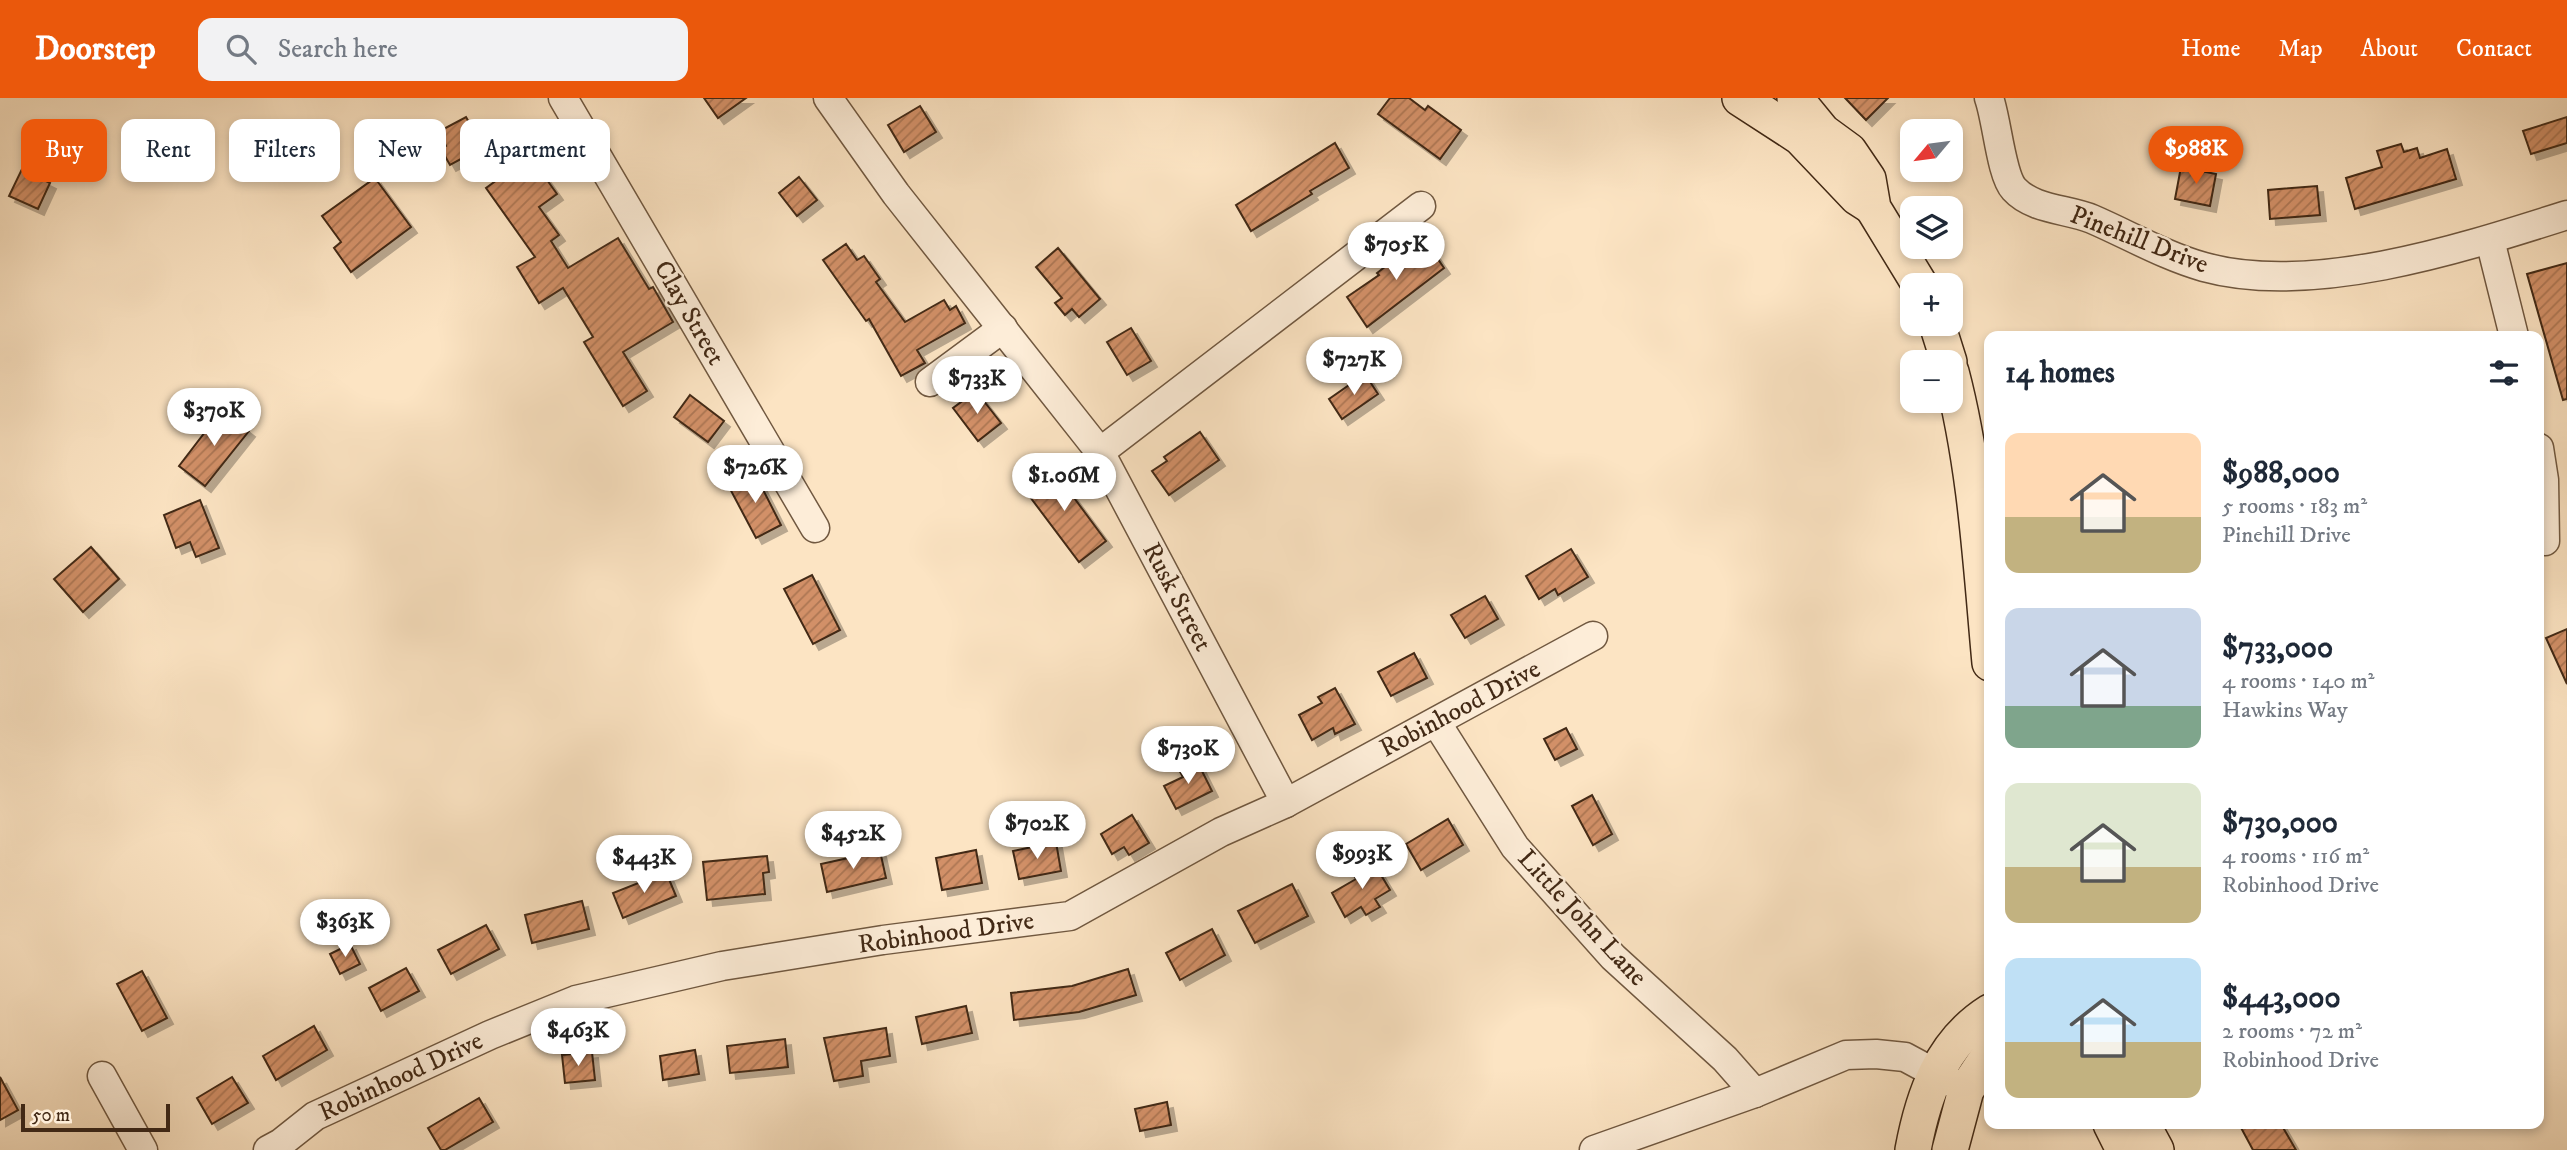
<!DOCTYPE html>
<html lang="en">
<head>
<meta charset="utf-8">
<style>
  body { margin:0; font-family:"IM FELL DW Pica",serif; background:#f2f2f3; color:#1f2937; height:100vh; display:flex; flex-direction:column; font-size:26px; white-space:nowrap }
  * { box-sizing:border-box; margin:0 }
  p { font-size:23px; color:#747a83 }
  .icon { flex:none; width:38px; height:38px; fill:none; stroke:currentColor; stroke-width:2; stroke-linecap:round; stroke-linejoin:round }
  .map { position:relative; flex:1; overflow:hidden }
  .details { position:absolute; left:1984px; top:233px; width:560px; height:798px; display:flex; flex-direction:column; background:#fff; border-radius:14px; box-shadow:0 4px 10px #0003 }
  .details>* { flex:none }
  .top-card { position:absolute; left:21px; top:21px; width:665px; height:63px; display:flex; gap:14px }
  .needle { width:46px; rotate:241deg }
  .controls { position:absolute; left:1900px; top:21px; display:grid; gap:14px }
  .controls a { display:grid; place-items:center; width:63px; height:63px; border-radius:14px; background:#fff; box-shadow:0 4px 10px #0003; font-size:35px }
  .scale { position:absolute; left:21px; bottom:18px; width:149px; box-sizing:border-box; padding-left:7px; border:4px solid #422915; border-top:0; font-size:19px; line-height:24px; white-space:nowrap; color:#422915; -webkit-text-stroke:5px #fdedd8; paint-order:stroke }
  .price { position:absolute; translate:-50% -60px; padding:0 16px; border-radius:24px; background:#fff; color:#222; font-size:23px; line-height:46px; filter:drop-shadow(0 2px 4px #0008) }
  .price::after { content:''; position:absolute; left:50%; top:42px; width:21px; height:16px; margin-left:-10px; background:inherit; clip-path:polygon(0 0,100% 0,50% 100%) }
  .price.selected { background:#ea580c; color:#fff }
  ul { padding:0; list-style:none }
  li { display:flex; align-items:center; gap:21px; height:175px; padding:0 21px }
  li span { display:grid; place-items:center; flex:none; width:196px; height:140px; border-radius:14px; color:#555 }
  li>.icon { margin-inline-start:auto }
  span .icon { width:84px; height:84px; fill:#fffc; stroke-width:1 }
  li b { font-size:30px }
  h2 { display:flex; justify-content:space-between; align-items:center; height:84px; padding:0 21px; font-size:30px }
  .tag { padding:0 24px; border-radius:14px; background:#fff; box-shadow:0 4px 10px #0003; font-size:24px; line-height:63px }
  .tag.selected { background:#ea580c; color:#fff }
  header { display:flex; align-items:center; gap:42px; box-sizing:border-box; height:98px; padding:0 35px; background:#ea580c; color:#fff }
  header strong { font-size:33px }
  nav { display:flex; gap:38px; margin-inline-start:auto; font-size:24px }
  .search { width:490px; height:63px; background:#f2f2f3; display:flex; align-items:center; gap:18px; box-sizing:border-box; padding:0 24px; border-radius:14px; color:#747a83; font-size:26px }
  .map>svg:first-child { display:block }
  .building { fill:url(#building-hatch); stroke:#422915; stroke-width:2; filter:url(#shadow) }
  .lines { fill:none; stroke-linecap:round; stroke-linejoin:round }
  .minor-casing { stroke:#705840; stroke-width:31 }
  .major-casing { stroke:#422915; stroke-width:38 }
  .minor { stroke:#fdedd8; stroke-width:28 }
  .major { stroke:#fce4c3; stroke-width:35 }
  .labels { text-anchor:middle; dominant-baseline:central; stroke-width:5; stroke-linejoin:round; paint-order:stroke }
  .street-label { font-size:26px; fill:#422915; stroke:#fdedd8 }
</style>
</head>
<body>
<header>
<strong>Doorstep</strong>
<div class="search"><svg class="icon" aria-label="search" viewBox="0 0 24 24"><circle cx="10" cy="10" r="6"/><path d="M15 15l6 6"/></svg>Search here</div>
<nav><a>Home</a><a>Map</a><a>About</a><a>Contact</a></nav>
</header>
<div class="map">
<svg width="2567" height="1052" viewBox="0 0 2567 1052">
  <defs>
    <pattern id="building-hatch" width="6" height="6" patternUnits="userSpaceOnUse" patternTransform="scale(1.75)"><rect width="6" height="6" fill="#d29067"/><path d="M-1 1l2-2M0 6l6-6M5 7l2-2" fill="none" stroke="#ac7654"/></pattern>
    <filter id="shadow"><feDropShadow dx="6" dy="6" stdDeviation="0" flood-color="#0004"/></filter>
  </defs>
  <rect width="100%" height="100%" fill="#fce4c3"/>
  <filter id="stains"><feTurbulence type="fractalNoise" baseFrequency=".00286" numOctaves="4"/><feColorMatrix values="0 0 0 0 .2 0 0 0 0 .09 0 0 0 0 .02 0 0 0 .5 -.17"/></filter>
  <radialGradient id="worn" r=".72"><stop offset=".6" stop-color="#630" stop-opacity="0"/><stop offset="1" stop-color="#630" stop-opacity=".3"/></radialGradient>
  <g class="building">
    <polygon points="704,0 746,0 718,20"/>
    <polygon points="1390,0 1409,0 1425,12 1428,8 1461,32 1440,61 1378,16"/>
    <polygon points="1845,0 1888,0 1866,22"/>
    <polygon points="920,8 936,34 904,54 888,27"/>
    <polygon points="466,19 483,49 450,67 441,51 446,48 438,34"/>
    <polygon points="2567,19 2567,45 2531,56 2523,33"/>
    <polygon points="1335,45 1349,70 1310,93 1312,96 1251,133 1236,107"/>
    <polygon points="2401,46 2404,54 2417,50 2420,60 2447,51 2456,81 2355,111 2346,80 2382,69 2377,53"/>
    <polygon points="530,58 557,96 539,109 559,137 551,143 568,170 618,140 649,191 653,189 673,224 623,254 647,293 623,308 584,244 593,239 563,190 539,205 517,169 535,159 486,90"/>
    <polygon points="2181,69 2216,76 2210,108 2175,101"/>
    <polygon points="22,71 50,85 38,111 9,98"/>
    <polygon points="799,79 817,102 797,118 779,95"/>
    <polygon points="375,80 411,129 351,174 334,150 341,144 322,118"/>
    <polygon points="2317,88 2320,117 2270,121 2268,92"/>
    <polygon points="1423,139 1444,170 1367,229 1347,199 1379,177 1377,175"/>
    <polygon points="846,146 857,162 864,158 880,181 876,184 905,224 944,202 950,212 956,208 965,225 917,252 925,265 901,278 869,221 866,223 823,162"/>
    <polygon points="1058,150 1100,201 1079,219 1072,211 1065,217 1055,205 1062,200 1036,169"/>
    <polygon points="2567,165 2567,301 2563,302 2527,176"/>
    <polygon points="1131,230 1151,263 1127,277 1107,244"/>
    <polygon points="1365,276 1378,296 1342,321 1329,301"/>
    <polygon points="976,293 1001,325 978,343 953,310"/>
    <polygon points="690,297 724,323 708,344 674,319"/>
    <polygon points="222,312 249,333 205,388 179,368"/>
    <polygon points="1200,334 1219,362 1169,397 1152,373 1167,363 1164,359"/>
    <polygon points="1049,366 1106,443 1079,464 1021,387"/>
    <polygon points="754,374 781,427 756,440 728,387"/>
    <polygon points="200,402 219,450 196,459 190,444 176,450 164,417"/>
    <polygon points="91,449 119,481 83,514 54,481"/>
    <polygon points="1571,451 1588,479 1558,497 1555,491 1539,501 1526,478"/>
    <polygon points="812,477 840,532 813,546 784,491"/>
    <polygon points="1485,498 1498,521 1465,540 1451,517"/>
    <polygon points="2567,531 2567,586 2546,540"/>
    <polygon points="1414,555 1427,580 1391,598 1378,574"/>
    <polygon points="1335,590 1355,626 1335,636 1333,630 1312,642 1299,617 1322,605 1318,599"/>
    <polygon points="1566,630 1577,651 1555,662 1544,641"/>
    <polygon points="1197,663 1212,693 1176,711 1164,688 1183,679 1179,672"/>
    <polygon points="1592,697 1612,736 1593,747 1572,708"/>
    <polygon points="1132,717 1149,745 1129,757 1124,749 1112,756 1101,736"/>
    <polygon points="1448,721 1463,747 1421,772 1406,746"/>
    <polygon points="1056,744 1061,773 1019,781 1013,753"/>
    <polygon points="976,752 982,785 942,792 936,760"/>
    <polygon points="880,753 886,780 827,794 821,766"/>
    <polygon points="767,758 769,774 763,775 765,796 707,802 703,764"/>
    <polygon points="1372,762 1390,792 1375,801 1380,809 1366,817 1361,809 1345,819 1332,795 1356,781 1352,774"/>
    <polygon points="666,774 676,798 623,820 613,795"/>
    <polygon points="1292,786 1308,818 1255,845 1238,813"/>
    <polygon points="582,803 589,831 532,845 525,817"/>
    <polygon points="486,827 499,851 451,876 438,852"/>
    <polygon points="1212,831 1225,857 1180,882 1166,855"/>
    <polygon points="350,846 360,866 340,876 330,856"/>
    <polygon points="406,870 419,893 381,913 369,890"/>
    <polygon points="1128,871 1136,897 1079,914 1014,922 1011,895 1072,888"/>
    <polygon points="142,873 167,920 142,933 117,886"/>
    <polygon points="966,908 972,935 922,946 916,919"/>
    <polygon points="314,928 327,952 276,982 263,958"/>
    <polygon points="886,930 890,958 861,963 863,978 834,983 824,940"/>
    <polygon points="785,941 788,969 730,975 727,948"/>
    <polygon points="695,952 699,976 663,982 660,958"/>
    <polygon points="592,954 595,982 565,985 562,957"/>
    <polygon points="0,979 18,1012 0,1022"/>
    <polygon points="232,979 248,1005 212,1026 197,1000"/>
    <polygon points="479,1000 493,1024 445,1052 441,1052 428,1030"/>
    <polygon points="1167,1004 1171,1027 1140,1033 1135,1011"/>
    <polygon points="2239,1026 2281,1026 2296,1052 2253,1052"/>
  </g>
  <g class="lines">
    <g class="minor-casing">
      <g id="minor">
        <polyline points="563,0 815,430"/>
        <polyline points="828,0 896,96 1100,354 1286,705"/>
        <path d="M1989 0C1997 22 2001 77 2014 91 2033 112 2068 111 2092 121 2129 137 2165 158 2204 169 2313 199 2463 150 2567 117"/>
        <polyline points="2490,142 2514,238"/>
        <polyline points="930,284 1003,230"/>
        <polyline points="2539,350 2544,382 2545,443"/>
        <polyline points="1100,354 1421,108"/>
        <polyline points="1436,624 1515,749 1613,859 1725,961 1755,995"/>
        <polyline points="102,978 143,1052"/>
        <polyline points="268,1052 281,1045 315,1018 490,937 576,902 722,868 883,842 1070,818 1221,734 1286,705 1593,538"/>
        <polyline points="1594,1052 1755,995 1846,957 1876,956 1905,959 1955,986"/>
      </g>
    </g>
    <g class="major-casing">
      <g id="major">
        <polyline points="1740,0 1800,39 1857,99 1871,108"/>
        <polyline points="1795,0 1823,34 1849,53 1868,81 1873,110 1920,187"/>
        <polyline points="1937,226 1949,264"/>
        <path d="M1951 274C1976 369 1981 467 1990 565"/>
        <polyline points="2111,1026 2124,1052"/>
        <polyline points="2142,1026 2156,1052"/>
        <path d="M1913 1052C1923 998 1941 945 1990 914"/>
        <polyline points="1950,1052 1966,992 1990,956"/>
      </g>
    </g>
    <use href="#minor" class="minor"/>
    <use href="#major" class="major"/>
  </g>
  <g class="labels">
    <g class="street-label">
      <text transform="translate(2139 142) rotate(21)">Pinehill Drive</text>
      <text transform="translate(689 215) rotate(60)">Clay Street</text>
      <text transform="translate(1177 499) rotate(62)">Rusk Street</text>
      <text transform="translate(1460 611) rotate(-28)">Robinhood Drive</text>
      <text transform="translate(1582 820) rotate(47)">Little John Lane</text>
      <text transform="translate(946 835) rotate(-8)">Robinhood Drive</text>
      <text transform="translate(401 979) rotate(-25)">Robinhood Drive</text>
    </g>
  </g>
  <rect width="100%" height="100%" filter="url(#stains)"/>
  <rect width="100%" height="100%" fill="url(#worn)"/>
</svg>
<div class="controls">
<a><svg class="needle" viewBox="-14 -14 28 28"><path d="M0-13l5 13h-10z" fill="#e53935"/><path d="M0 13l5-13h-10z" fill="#747a83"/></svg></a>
<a><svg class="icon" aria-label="layers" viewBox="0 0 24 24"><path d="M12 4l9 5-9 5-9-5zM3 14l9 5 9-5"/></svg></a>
<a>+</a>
<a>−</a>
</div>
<div class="scale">50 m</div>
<b class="price selected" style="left:2196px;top:88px">$988K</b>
<b class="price" style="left:1396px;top:184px">$705K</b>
<b class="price" style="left:1354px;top:299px">$727K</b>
<b class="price" style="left:977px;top:318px">$733K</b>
<b class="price" style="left:214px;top:350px">$370K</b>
<b class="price" style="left:755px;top:407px">$726K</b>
<b class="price" style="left:1064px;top:415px">$1.06M</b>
<b class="price" style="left:1188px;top:688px">$730K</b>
<b class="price" style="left:1037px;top:763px">$702K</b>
<b class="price" style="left:853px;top:773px">$452K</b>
<b class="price" style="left:1362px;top:793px">$993K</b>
<b class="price" style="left:644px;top:797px">$443K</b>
<b class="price" style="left:345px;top:861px">$363K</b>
<b class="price" style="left:578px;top:970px">$463K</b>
<div class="top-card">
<a class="tag selected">Buy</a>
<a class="tag">Rent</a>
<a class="tag">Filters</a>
<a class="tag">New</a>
<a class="tag">Apartment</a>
</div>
<section class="details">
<h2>14 homes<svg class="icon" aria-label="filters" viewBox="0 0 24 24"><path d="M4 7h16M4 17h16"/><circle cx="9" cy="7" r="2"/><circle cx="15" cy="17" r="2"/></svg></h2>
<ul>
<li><span style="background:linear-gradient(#ffd9b3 60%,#c2b280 0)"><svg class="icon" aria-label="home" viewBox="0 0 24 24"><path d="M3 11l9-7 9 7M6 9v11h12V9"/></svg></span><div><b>$988,000</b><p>5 rooms · 183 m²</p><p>Pinehill Drive</p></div></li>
<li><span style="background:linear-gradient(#c9d6e8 70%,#7fa58c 0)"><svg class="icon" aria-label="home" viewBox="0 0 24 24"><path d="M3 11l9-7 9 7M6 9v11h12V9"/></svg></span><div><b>$733,000</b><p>4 rooms · 140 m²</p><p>Hawkins Way</p></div></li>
<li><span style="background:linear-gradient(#dfe7d0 60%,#c2b280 0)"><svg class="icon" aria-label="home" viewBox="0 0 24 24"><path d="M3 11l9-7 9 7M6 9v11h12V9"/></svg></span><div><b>$730,000</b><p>4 rooms · 116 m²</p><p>Robinhood Drive</p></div></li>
<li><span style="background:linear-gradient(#bfe0f5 60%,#c2b280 0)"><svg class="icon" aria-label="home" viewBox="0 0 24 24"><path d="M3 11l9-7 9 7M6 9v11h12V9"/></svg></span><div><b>$443,000</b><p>2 rooms · 72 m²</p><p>Robinhood Drive</p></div></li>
</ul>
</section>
</div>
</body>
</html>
